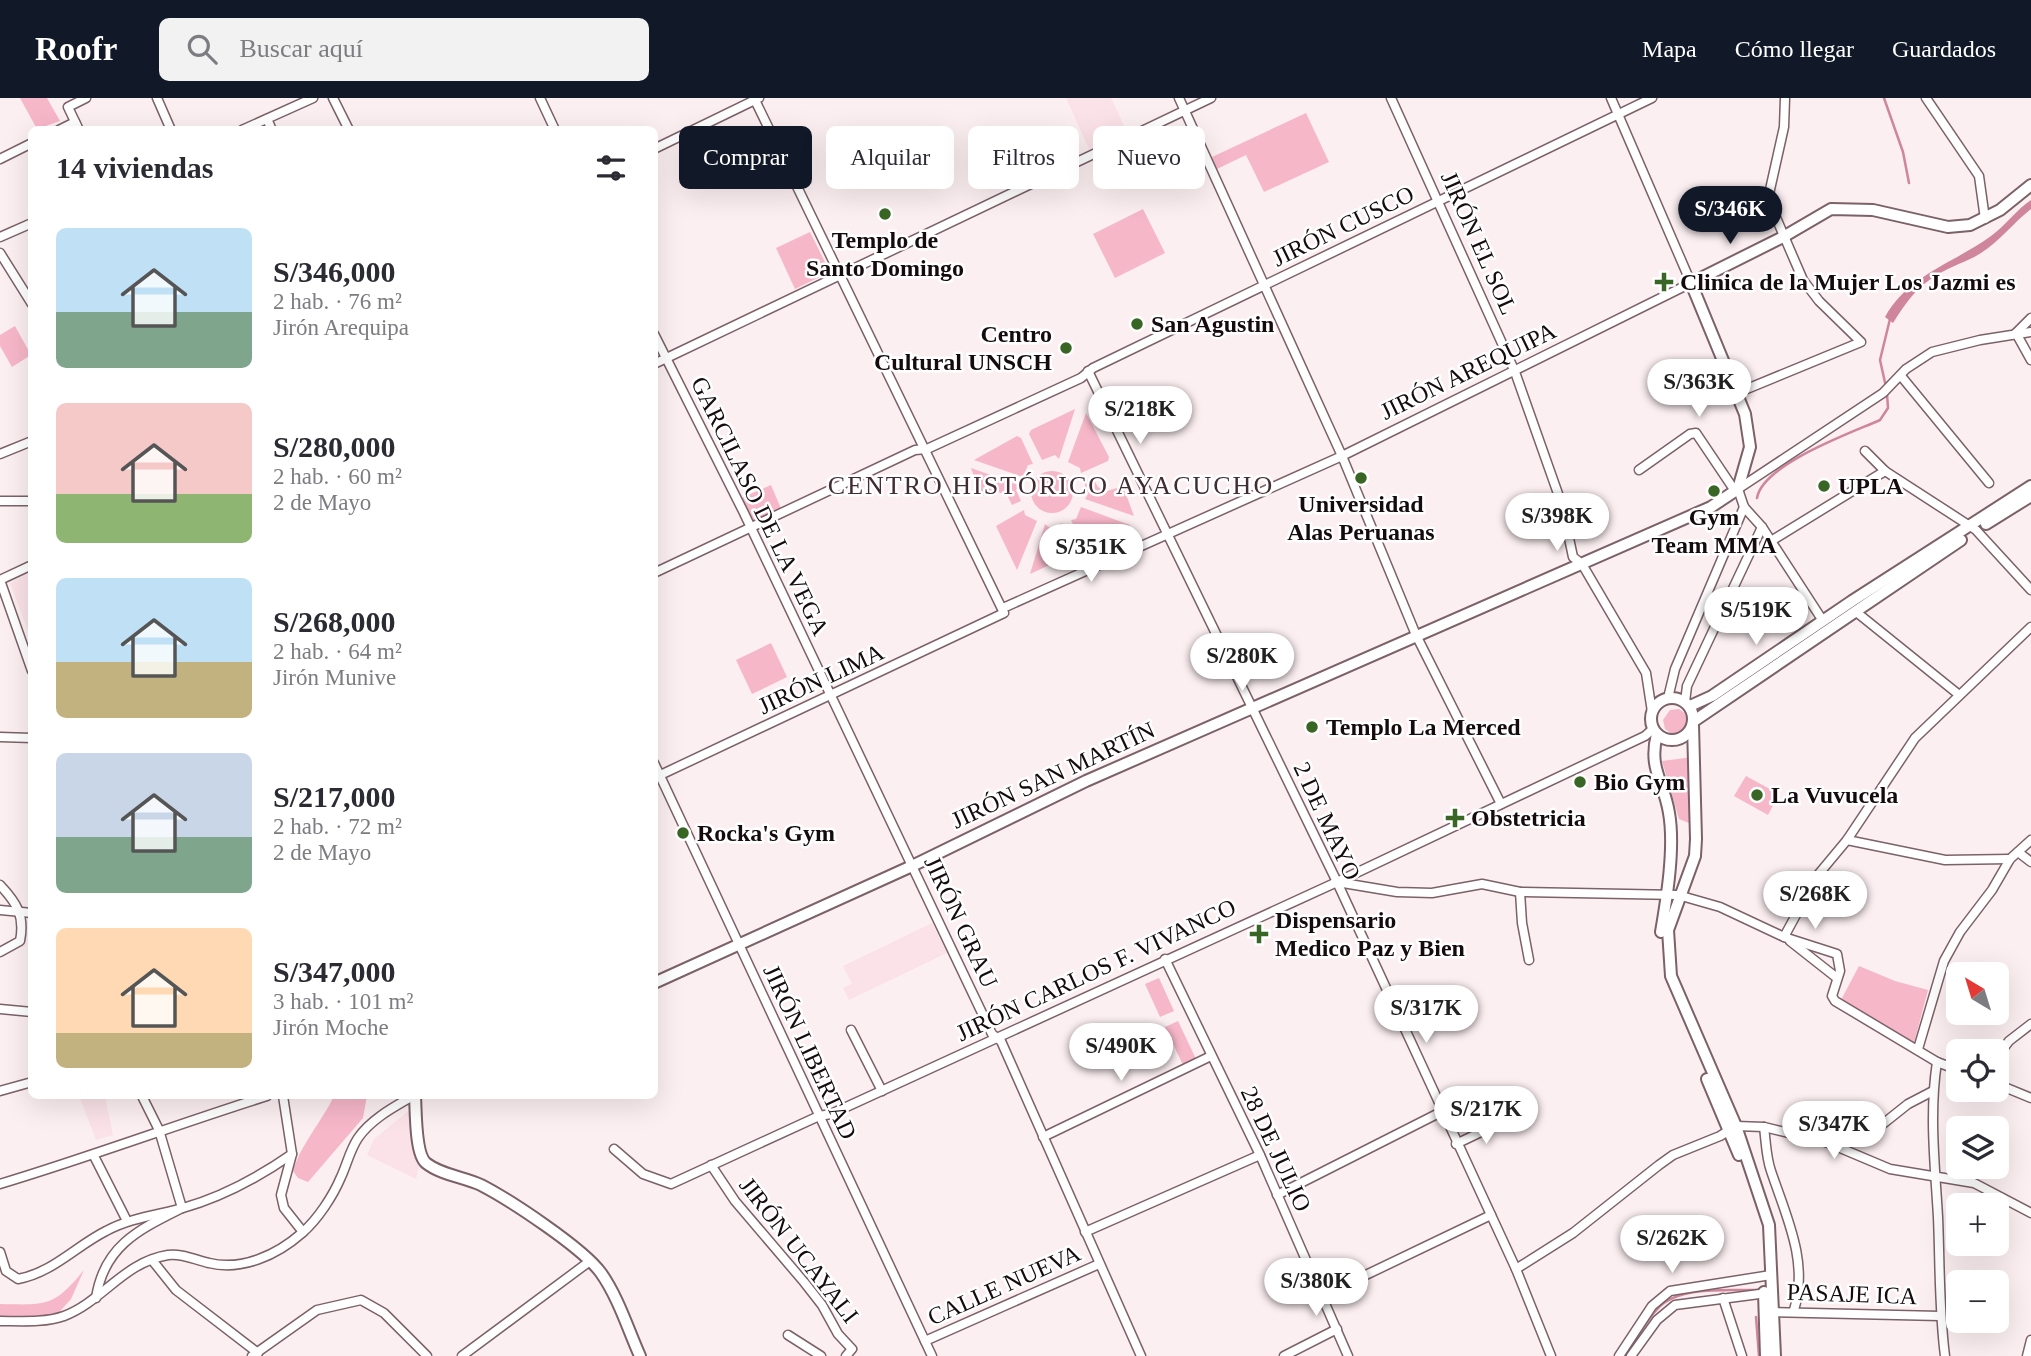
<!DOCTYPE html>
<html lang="es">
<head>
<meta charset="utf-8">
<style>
  body { margin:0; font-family:"Times New Roman",serif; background:#f2f2f3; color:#2b2b33; height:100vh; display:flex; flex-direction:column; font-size:26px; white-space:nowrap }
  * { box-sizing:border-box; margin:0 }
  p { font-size:23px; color:#7c7c81 }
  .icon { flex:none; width:38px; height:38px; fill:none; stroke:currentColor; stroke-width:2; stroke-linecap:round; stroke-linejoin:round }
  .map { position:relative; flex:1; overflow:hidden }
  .side { position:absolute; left:28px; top:28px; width:630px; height:973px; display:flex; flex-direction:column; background:#fff; border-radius:10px; box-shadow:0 7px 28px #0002 }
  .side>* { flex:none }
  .top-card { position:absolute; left:679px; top:28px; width:665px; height:63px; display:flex; gap:14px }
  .needle { width:46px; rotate:322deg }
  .fabs { position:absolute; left:1946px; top:864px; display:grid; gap:14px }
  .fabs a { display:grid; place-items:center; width:63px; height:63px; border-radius:10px; background:#fff; box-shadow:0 7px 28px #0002; font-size:35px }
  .price { position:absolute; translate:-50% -60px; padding:0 16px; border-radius:24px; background:#fff; color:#222; font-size:23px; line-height:46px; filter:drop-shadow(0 2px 4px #0008) }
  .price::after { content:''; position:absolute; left:50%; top:42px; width:21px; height:16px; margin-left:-10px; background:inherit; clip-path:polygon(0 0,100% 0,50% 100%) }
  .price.active { background:#111827; color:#fff }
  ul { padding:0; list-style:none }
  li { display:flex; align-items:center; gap:21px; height:175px; padding:0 28px }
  li span { display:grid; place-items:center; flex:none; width:196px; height:140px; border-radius:10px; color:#555 }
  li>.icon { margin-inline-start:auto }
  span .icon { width:84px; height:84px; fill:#fffc; stroke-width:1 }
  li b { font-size:30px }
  h2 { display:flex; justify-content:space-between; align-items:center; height:84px; padding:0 28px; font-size:30px }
  .pill { padding:0 24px; border-radius:10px; background:#fff; box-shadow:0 7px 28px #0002; font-size:24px; line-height:63px }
  .pill.active { background:#111827; color:#fff }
  header { display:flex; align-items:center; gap:42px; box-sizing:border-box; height:98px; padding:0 35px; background:#111827; color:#fff }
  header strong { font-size:33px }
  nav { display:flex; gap:38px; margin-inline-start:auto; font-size:24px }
  .search { width:490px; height:63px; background:#f2f2f3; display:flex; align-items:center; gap:18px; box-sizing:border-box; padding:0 24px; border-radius:10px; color:#7c7c81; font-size:26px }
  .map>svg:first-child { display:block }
  .built { fill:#fae2e8 }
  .green { fill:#f6b7c9 }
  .water { fill:#cf859b }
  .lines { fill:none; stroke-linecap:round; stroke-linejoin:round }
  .stream { stroke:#cf859b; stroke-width:2.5 }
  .minor-casing { stroke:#7b6168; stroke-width:11 }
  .tertiary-casing { stroke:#7b6168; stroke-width:14 }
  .minor { stroke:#fff; stroke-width:8 }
  .tertiary { stroke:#fff; stroke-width:10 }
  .poi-dot { fill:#396625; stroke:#fff; stroke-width:2.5 }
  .labels { text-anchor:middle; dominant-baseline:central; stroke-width:5; stroke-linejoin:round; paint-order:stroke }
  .street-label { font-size:24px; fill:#150b0e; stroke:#fff }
  .poi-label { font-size:24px; font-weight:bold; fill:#150b0e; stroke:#fff; text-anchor:start }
  .neighbourhood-label { font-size:26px; letter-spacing:2px; fill:#422b32; stroke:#fff }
</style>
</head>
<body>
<header>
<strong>Roofr</strong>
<div class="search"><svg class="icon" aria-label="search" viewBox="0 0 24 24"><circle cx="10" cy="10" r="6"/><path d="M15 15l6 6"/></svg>Buscar aquí</div>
<nav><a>Mapa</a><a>Cómo llegar</a><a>Guardados</a></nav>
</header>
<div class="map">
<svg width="2031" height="1258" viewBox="0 0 2031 1258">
  <rect width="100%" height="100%" fill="#fceff2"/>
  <g class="built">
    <polygon points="1066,0 1111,0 1127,34 1089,51"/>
    <polygon points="31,474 31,541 10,485"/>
    <polygon points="932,825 947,855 849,902 843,890 852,886 843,868"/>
    <polygon points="79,998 105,998 113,1037 96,1042"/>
    <polygon points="412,1010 420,1065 416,1081 367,1057 374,1041"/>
  </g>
  <g class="green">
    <polygon points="20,0 47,0 60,23 37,31"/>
    <polygon points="1306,15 1329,64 1264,94 1246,57 1217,71 1212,59"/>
    <polygon points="1143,111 1165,155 1115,180 1093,136"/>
    <polygon points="810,134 830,174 795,191 776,150"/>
    <polygon points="15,228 31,257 12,269 0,248 0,237"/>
    <polygon points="1075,311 1059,361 1055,357 1042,362 1029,336 1031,332"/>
    <polygon points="1086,315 1109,359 1108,363 1081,375 1080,370 1068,364"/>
    <polygon points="1017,338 1021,340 1033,366 1028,367 1023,379 974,362"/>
    <polygon points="971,370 1019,387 1016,392 1021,403 1012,407 1007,397 998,394 981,398"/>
    <circle cx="1052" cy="394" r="21"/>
    <polygon points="1093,380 1098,389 1107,393 1123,388 1134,418 1085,401 1088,396 1084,384"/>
    <polygon points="771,387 782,413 752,427 739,401"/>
    <polygon points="1081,409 1130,427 1130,429 1083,448 1071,422 1076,421"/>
    <polygon points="1024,412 1025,417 1037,423 1017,472 996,428"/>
    <polygon points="1062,425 1075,452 1073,456 1030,476 1045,426 1050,430"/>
    <polygon points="771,545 787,579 752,596 736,562"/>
    <polygon points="1679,611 1686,616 1688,628 1681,635 1672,636 1665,631 1663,622 1670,612"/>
    <polygon points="1693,659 1696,728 1679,721 1662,663"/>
    <polygon points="1746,678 1779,696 1768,717 1734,698"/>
    <polygon points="1859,868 1895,883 1928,892 1914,945 1841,902"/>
    <polygon points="1159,880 1174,913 1160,919 1145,886"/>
    <polygon points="1178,923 1196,961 1183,967 1165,929"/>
    <path d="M334 998H367L363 1020 308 1084 298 1080 293 1073C300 1048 322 1023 334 998Z"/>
    <path d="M84 1172 71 1201 54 1220 0 1221V1206C46 1207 54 1209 84 1172Z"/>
  </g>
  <path class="water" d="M2031 102V111C2013 125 2000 143 1981 155 1967 164 1951 168 1937 177 1916 189 1905 206 1893 225L1885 219C1908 177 1954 165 1991 138 2006 127 2016 112 2031 102Z"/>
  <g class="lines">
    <g class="stream">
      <polyline points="1884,0 1903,54 1909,85"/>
      <polyline points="1886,289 1880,262 1890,221"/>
      <path d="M1757 400C1763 366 1851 335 1880 322L1888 310 1887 296"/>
      <polyline points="1756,1219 1759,1258"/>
      <path d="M1624 1258C1636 1243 1645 1223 1659 1209 1682 1187 1730 1193 1760 1192"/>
    </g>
    <g class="minor-casing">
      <g id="minor">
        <polyline points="157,0 171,32"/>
        <polyline points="333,0 349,32"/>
        <polyline points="540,0 555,32"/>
        <polyline points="1179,0 1342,358 1416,537 1501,706"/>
        <polyline points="1391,0 1515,274 1562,407 1573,459 1582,466 1646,575 1652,614"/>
        <polyline points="1926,0 1979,78 1985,121"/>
        <polyline points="267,21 272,32"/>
        <polyline points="59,32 75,24"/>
        <polyline points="79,32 68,9 86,0"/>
        <polyline points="242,32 313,0"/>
        <polyline points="654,51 759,0"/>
        <polyline points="0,61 32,45"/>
        <polyline points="0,139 32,125"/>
        <polyline points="0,155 32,206"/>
        <polyline points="2016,235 2031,262"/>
        <polyline points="2016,235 2031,220"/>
        <polyline points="654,236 743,413 992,936 1001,943 1141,1258"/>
        <polyline points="654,266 1211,0"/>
        <polyline points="1088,273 1337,784 1516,1171 1551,1258"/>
        <polyline points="1901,278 1989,385"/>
        <polyline points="1737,295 1861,244 1819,203 1803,182 1771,108 1769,96 1784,29 1785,0"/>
        <polyline points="1865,353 1885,373 1976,432 2031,492"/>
        <polyline points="0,356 32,343"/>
        <polyline points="1639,372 1690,336 1696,335 1735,393"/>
        <polyline points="0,403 32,403"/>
        <polyline points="1771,443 1885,373"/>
        <polyline points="654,475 915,352 927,351 1081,280 1093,270 1652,0"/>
        <polyline points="0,482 32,573"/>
        <polyline points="0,482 32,467"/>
        <polyline points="1003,510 1342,358 1691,185 1611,0"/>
        <polyline points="1855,513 1958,596"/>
        <polyline points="1823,523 1762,429 1744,409 1738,391 1883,295 1906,271 1932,254 1980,242 2031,234"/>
        <polyline points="1668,600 1675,571 1744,409"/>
        <polyline points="1685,604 1687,588 1762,429"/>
        <polyline points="0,639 32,640"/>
        <polyline points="654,665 932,1258"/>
        <polyline points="654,680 1004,515 754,0"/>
        <polyline points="1847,742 1945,762 2010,761"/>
        <polyline points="2018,754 2031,764"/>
        <polyline points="1337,784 1397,794 1432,795 1482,786 1520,794 1678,797 1720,809 1784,839 1837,856 1840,873 1832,898 1835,903 1937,964 1958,972"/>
        <path d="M0 787C17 805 25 818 20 843L0 854"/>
        <polyline points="1520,794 1522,825 1529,862"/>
        <polyline points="0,812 32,815"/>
        <polyline points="1784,839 1817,778 1847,742 1915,640 2031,529"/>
        <polyline points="1790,843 1837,880"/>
        <polyline points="1165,861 1260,1057 1348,1258"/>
        <polyline points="0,911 32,914"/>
        <polyline points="851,932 882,993"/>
        <polyline points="1918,951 1944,863 1960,834 1992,792 2010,761 2031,742"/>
        <polyline points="1997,959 2009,943 2031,926"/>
        <path d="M1937 964C1929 1016 1935 1067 1938 1119 1940 1166 1939 1212 1945 1258"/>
        <polyline points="1997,986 2031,1000"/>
        <polyline points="0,993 32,984"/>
        <polyline points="283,998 292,1056 281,1097 284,1110 303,1134"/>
        <path d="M1764 1029C1766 1044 1766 1059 1771 1073 1786 1118 1809 1164 1794 1212"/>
        <polyline points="1043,1039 1211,958"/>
        <polyline points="1826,1044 1836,1034 1865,1033 1879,1029 1908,1006 1933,993"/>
        <polyline points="1456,1046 1481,1034 1495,1022"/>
        <polyline points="614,1051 643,1076 671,1086 819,1018 831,1016 1337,784 1645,638 1653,631"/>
        <polyline points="94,1058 127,1123"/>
        <polyline points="711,1067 735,1103 804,1184 822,1207 838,1236 852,1251 846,1258"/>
        <path d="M0 1086C90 1059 178 1026 267 998"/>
        <polyline points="1277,1097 1441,1014"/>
        <polyline points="1085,1134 1260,1057"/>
        <path d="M0 1154 6 1173 18 1181C52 1175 76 1148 106 1133 130 1120 157 1117 183 1110 222 1099 259 1079 292 1056"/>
        <polyline points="152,1162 176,1192 258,1255"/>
        <polyline points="1516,1171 1573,1135 1659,1067 1673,1057 1720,1038 1736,1028 1764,1029 1826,1044 1890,1071 1974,1085 2031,1115"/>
        <polyline points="1322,1198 1491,1117"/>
        <path d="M96 1200C104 1148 138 1132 182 1110L159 1032 142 998"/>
        <polyline points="1723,1200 1742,1258"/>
        <polyline points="1770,1214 1940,1218"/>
        <path d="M0 1223C19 1223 45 1225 64 1218 103 1203 124 1164 168 1157 182 1155 195 1162 209 1165 242 1173 277 1157 302 1135 318 1121 333 1098 341 1079 347 1066 350 1052 358 1040 371 1021 394 1009 413 998"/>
        <polyline points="788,1237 821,1258"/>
        <polyline points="925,1243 1099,1166"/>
        <polyline points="252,1258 317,1212 361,1202 384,1215 427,1258"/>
        <polyline points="462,1258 590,1163"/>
        <polyline points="1284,1258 1337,1231"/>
        <polyline points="1619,1258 1652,1208 1670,1193 1771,1177"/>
        <polyline points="1631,1258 1657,1222 1675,1207 1767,1195"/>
        <polyline points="2027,1258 2031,1242"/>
      </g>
    </g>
    <g class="tertiary-casing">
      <g id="tertiary">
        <polyline points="1986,426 2031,398"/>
        <circle cx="1672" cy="621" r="21"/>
        <polyline points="1690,608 1712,598 1852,503 2031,388"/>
        <polyline points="1694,623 1961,442"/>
        <polyline points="1693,627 1696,741 1695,758 1668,832 1671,878 1736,1028 1769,1127 1775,1258"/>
        <path d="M1657 636C1648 671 1664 683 1669 715 1675 749 1667 799 1661 834"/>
        <polyline points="654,885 912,768 1086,683 1711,409 1738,391 1750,349 1745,316 1691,185 1783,139 1831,111 1873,112 1948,129 1970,127 2000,112 2031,87"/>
        <polyline points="1707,981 1739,1057"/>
        <path d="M415 998C416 1013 415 1056 426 1065 441 1077 464 1079 481 1087 510 1102 583 1150 601 1175 618 1199 628 1231 640 1258"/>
        <polyline points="1764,1194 1766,1258"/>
      </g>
    </g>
    <use href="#minor" class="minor"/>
    <use href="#tertiary" class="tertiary"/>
  </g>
  <g class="poi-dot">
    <circle cx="885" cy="116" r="7"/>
    <path d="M1660.5 173.5h7v7h7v7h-7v7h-7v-7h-7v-7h7z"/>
    <circle cx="1137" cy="226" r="7"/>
    <circle cx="1066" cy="250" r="7"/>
    <circle cx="1361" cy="380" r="7"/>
    <circle cx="1824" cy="388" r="7"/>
    <circle cx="1714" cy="393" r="7"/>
    <circle cx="1312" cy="629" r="7"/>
    <circle cx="1580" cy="684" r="7"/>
    <circle cx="1757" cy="697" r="7"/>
    <path d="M1451.5 709.5h7v7h7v7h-7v7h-7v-7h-7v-7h7z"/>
    <circle cx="683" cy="735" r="7"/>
    <path d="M1255.5 825.5h7v7h7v7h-7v7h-7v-7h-7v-7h7z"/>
  </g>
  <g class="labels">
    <g class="street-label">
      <text transform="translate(1343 128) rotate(-26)">JIRÓN CUSCO</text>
      <text transform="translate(1479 145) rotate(66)">JIRÓN EL SOL</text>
      <text transform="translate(1468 273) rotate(-26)">JIRÓN AREQUIPA</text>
      <text transform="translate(760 408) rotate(64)">GARCILASO DE LA VEGA</text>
      <text transform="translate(821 581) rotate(-25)">JIRÓN LIMA</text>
      <text transform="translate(1053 677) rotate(-25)">JIRÓN SAN MARTÍN</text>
      <text transform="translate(1327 723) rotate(65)">2 DE MAYO</text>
      <text transform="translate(961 824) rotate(65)">JIRÓN GRAU</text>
      <text transform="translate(1096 872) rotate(-25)">JIRÓN CARLOS F. VIVANCO</text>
      <text transform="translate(810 954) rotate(65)">JIRÓN LIBERTAD</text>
      <text transform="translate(1276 1051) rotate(65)">28 DE JULIO</text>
      <text transform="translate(799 1152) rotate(52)">JIRÓN UCAYALI</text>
      <text transform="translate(1004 1187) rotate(-24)">CALLE NUEVA</text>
      <text transform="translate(1852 1196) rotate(2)">PASAJE ICA</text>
    </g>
    <g class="poi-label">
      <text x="885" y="142" text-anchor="middle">Templo de<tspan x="885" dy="28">Santo Domingo</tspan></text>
      <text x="1680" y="184">Clinica de la Mujer Los Jazmi es</text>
      <text x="1151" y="226">San Agustin</text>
      <text x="1052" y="236" text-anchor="end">Centro<tspan x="1052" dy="28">Cultural UNSCH</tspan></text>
      <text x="1838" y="388">UPLA</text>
      <text x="1361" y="406" text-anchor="middle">Universidad<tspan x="1361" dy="28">Alas Peruanas</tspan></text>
      <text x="1714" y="419" text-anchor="middle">Gym<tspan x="1714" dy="28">Team MMA</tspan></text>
      <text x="1326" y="629">Templo La Merced</text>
      <text x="1594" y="684">Bio Gym</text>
      <text x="1771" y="697">La Vuvucela</text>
      <text x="1471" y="720">Obstetricia</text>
      <text x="697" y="735">Rocka's Gym</text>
      <text x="1275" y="822">Dispensario<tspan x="1275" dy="28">Medico Paz y Bien</tspan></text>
    </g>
    <g class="neighbourhood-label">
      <text x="1051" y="387">CENTRO HISTÓRICO AYACUCHO</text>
    </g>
  </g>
</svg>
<div class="fabs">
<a><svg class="needle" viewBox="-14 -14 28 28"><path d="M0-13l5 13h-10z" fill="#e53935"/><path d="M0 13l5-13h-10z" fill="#7c7c81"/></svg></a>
<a><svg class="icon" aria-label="locate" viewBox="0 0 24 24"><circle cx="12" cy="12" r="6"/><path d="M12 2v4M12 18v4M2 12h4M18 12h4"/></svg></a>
<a><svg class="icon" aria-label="layers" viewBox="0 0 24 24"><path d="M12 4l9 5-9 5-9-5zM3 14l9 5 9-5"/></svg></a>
<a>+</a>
<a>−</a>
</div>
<b class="price active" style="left:1730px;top:148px">S/346K</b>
<b class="price" style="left:1699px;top:321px">S/363K</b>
<b class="price" style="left:1140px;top:348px">S/218K</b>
<b class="price" style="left:1557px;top:455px">S/398K</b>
<b class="price" style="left:1091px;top:486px">S/351K</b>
<b class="price" style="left:1756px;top:549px">S/519K</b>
<b class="price" style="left:1242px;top:595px">S/280K</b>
<b class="price" style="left:1815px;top:833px">S/268K</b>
<b class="price" style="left:1426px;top:947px">S/317K</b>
<b class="price" style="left:1121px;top:985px">S/490K</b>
<b class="price" style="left:1486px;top:1048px">S/217K</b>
<b class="price" style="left:1834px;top:1063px">S/347K</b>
<b class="price" style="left:1672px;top:1177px">S/262K</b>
<b class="price" style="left:1316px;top:1220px">S/380K</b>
<div class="top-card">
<a class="pill active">Comprar</a>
<a class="pill">Alquilar</a>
<a class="pill">Filtros</a>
<a class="pill">Nuevo</a>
</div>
<section class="side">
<h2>14 viviendas<svg class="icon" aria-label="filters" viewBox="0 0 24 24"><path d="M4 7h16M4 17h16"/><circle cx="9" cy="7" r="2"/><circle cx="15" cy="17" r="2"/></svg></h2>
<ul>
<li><span style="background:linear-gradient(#bfe0f5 60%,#7fa58c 0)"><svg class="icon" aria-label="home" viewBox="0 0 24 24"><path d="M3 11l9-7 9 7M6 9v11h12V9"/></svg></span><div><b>S/346,000</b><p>2 hab. · 76 m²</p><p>Jirón Arequipa</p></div></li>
<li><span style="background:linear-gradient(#f6c9c9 65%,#8fb573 0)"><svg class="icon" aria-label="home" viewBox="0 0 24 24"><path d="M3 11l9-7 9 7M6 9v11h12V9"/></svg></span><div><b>S/280,000</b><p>2 hab. · 60 m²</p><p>2 de Mayo</p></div></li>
<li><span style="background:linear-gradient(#bfe0f5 60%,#c2b280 0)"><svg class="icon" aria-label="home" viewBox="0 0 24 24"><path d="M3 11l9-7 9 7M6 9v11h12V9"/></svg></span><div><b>S/268,000</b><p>2 hab. · 64 m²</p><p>Jirón Munive</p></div></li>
<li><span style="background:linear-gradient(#c9d6e8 60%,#7fa58c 0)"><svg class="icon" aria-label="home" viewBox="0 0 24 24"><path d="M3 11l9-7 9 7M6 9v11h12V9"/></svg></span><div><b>S/217,000</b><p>2 hab. · 72 m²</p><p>2 de Mayo</p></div></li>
<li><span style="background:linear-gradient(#ffd9b3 75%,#c2b280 0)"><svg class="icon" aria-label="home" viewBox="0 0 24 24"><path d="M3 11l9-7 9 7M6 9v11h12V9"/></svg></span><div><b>S/347,000</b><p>3 hab. · 101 m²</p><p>Jirón Moche</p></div></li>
</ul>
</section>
</div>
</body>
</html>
